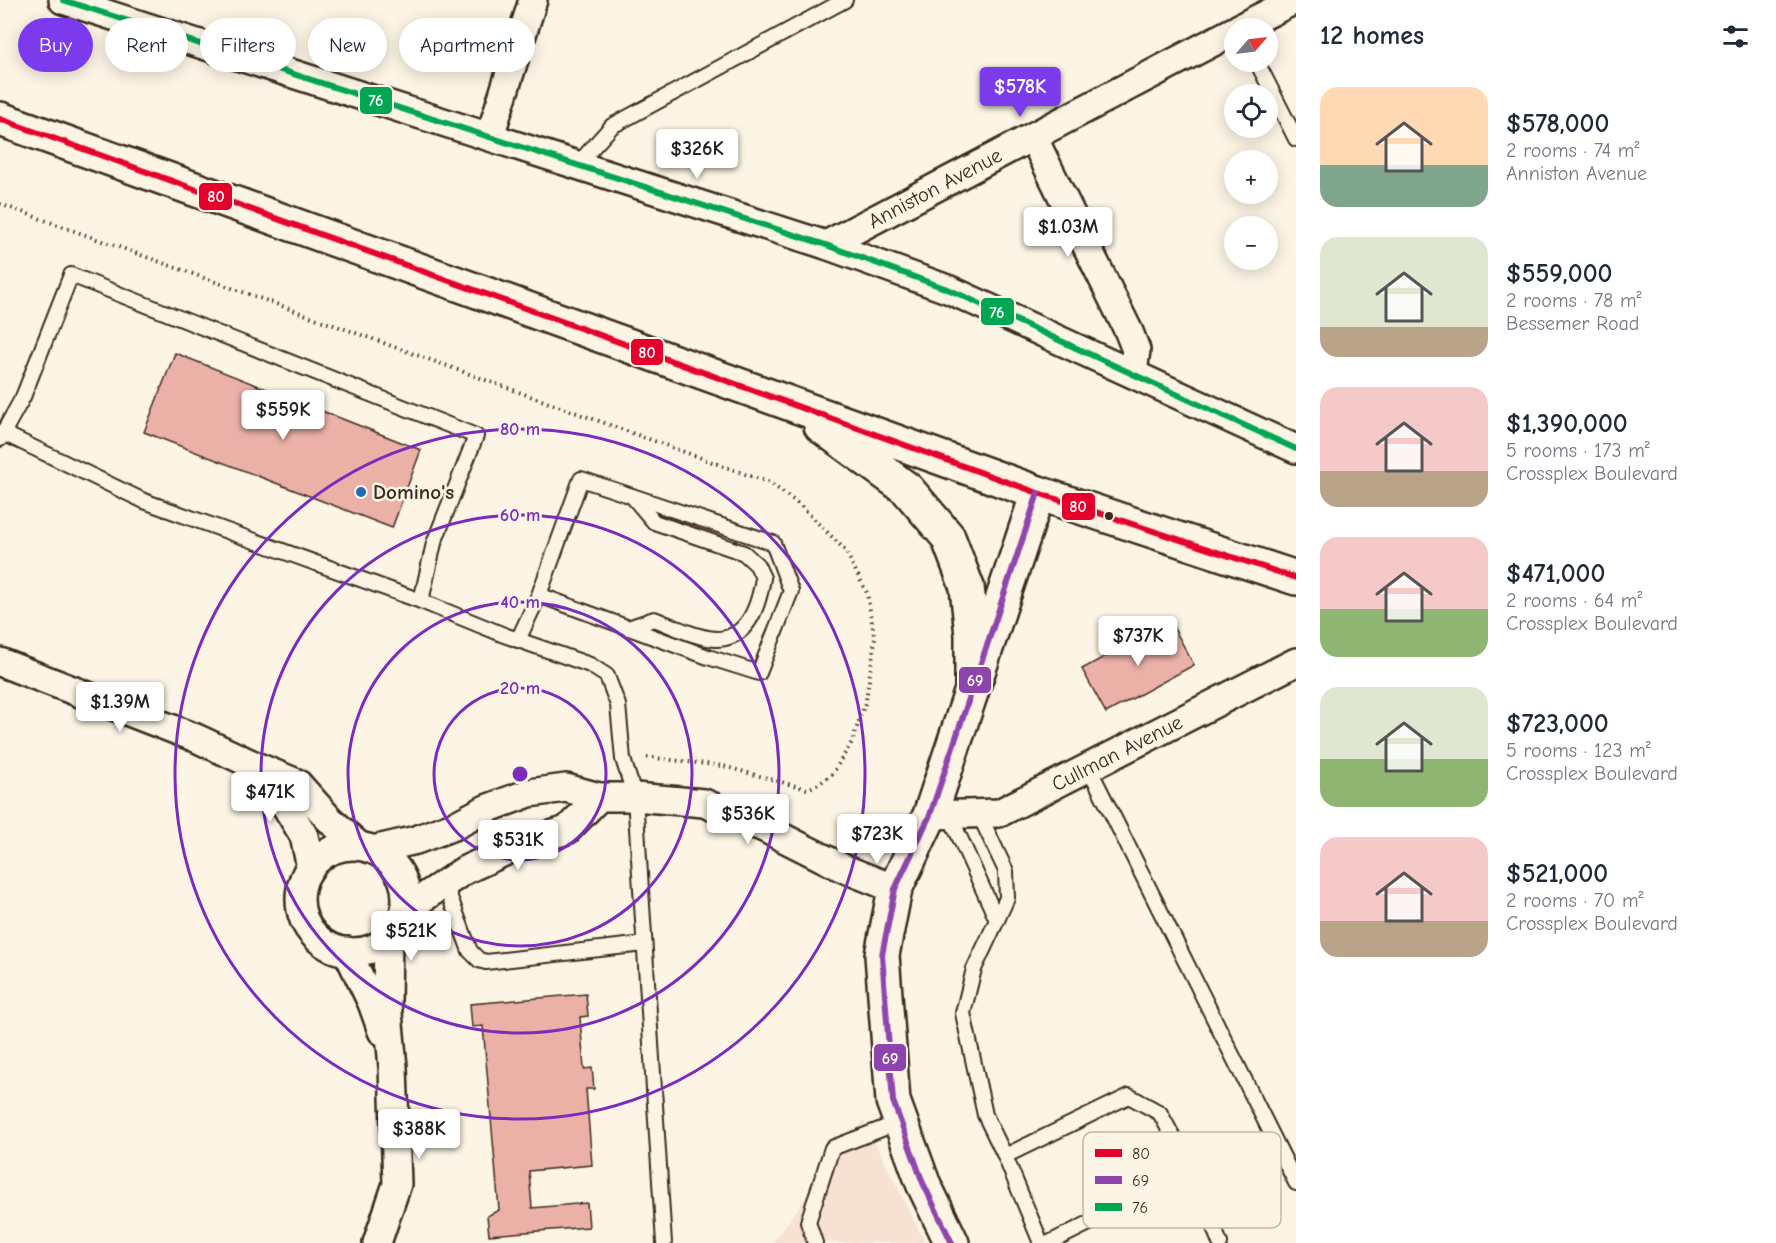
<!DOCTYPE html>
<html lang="en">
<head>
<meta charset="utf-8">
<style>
  body { margin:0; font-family:"Comic Neue",sans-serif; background:#f6f6f7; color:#1f2937; height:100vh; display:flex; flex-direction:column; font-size:22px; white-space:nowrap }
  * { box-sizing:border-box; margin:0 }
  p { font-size:20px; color:#747a83 }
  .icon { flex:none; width:33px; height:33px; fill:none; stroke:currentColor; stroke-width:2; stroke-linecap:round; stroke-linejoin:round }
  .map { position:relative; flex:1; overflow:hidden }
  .sheet { display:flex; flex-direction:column; background:#fff; width:480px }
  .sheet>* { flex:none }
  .hud { position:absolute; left:18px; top:18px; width:570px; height:54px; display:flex; gap:12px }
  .needle { width:39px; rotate:62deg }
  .controls { position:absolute; left:1224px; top:18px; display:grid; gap:12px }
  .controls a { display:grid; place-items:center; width:54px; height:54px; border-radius:50%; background:#fff; box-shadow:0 3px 15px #0003; font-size:30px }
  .price { position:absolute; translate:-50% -51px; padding:0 14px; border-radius:6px; background:#fff; color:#222; font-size:20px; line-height:39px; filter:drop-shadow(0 2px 3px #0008) }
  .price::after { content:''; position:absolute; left:50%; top:36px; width:18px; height:14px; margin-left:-9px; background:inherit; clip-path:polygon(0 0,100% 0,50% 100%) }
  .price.selected { background:#7c3aed; color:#fff }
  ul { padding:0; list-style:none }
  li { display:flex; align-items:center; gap:18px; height:150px; padding:0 24px }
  li span { display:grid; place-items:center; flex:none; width:168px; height:120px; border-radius:18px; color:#555 }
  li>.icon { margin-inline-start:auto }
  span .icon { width:72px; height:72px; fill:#fffc; stroke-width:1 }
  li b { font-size:26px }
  h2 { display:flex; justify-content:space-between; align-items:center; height:72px; padding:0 24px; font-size:26px }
  .pill { padding:0 21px; border-radius:27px; background:#fff; box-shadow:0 3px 15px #0003; font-size:21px; line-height:54px }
  .pill.selected { background:#7c3aed; color:#fff }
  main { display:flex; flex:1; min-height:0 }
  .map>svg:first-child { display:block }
  .built { fill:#f7e1d2 }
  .building { fill:#ebb1a7; stroke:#3b2a1e; stroke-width:1.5 }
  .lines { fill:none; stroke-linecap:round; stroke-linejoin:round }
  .service-casing { stroke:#3b2a1e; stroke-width:18 }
  .minor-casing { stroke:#3b2a1e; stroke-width:32 }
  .secondary-casing { stroke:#3b2a1e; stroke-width:38 }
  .primary-casing { stroke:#3b2a1e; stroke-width:38 }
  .path { stroke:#3b2a1e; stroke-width:4; stroke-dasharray:1.5 4.5; stroke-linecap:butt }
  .service { stroke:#fcf5e5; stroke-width:14 }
  .minor { stroke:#fcf5e5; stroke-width:27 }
  .secondary { stroke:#fcf5e5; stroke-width:33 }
  .primary { stroke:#fcf5e5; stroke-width:33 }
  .bus-1-casing { stroke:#fcf5e5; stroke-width:10 }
  .bus-2-casing { stroke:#fcf5e5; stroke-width:10 }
  .bus-3-casing { stroke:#fcf5e5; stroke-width:10 }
  .bus-1 { stroke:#e4002b; stroke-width:6 }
  .bus-2 { stroke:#8e44ad; stroke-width:6 }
  .bus-3 { stroke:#00a651; stroke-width:6 }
  .ring { fill:none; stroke:#7b2cbf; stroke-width:3 }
  .poi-dot { fill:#1f6fb2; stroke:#fcf5e5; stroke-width:2 }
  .bus-dot { fill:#3b2a1e; stroke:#fcf5e5; stroke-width:2 }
  .labels { text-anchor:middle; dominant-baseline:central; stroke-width:5; stroke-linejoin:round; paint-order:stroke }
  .street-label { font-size:21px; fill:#3b2a1e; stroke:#fcf5e5 }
  .poi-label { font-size:21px; font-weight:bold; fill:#3b2a1e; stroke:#fcf5e5; text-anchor:start }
  .key { fill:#fcf5e5; stroke:#c2b8a9; stroke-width:1.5 }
  .key-label { font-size:16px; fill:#3b2a1e }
  .centre { fill:#7b2cbf; stroke:#fcf5e5; stroke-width:3 }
  .ring-label { font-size:18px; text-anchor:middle; font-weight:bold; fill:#7b2cbf; stroke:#fcf5e5; stroke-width:5; stroke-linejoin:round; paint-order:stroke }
  .line-badge { stroke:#fcf5e5; stroke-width:2 }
  .badge-label { font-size:16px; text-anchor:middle; font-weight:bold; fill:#fff }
</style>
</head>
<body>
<main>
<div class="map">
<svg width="1296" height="1243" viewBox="0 0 1296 1243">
  <rect width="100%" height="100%" fill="#fcf5e5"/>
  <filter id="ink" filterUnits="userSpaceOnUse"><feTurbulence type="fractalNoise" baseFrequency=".0167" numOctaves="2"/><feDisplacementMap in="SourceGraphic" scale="12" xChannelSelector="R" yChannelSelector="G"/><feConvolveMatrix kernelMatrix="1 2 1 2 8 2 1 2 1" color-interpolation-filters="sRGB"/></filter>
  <g filter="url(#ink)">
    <polygon class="built" points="864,1120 925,1243 772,1243"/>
    <g class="building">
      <polygon points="175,353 421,450 392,528 144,432"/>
      <polygon points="1170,621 1194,665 1106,713 1082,669"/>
      <polygon points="586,994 588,1016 580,1017 584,1069 592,1068 594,1089 586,1089 592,1165 529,1171 532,1208 587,1203 589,1227 489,1235 487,1216 499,1210 483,1026 472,1027 470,1004"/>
    </g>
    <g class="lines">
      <g class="service-casing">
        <g id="service">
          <polyline points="1257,62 1296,139"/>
          <polyline points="577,165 612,126 845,0"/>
          <polyline points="3,433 23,397 71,275 476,436 434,543 421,601"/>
          <polyline points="0,439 3,433 144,501 421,601 504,635 590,665 607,676 618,705 623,759 635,797 664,1243"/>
          <path d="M628 628 654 619C673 626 696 638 716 639 749 639 759 604 763 578L757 565 744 553 654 522 632 496"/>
          <polyline points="518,640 539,595 581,479 773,543 791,591 759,673 708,657 539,595"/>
          <polyline points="1089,768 1296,1183"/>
          <polyline points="950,816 997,920 1007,898 1006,871 979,814"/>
          <polyline points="445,884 470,951 479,960 486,962 644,944"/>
          <polyline points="997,920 974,969 963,1013 985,1115 1005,1156 1041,1243"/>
          <polyline points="1005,1156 1129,1096 1160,1113 1192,1172 1049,1243"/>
          <polyline points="1192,1172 1220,1243"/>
          <polyline points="815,1243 808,1222 832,1148 900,1122"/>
        </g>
      </g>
      <g class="minor-casing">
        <g id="minor">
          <polyline points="63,0 826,245 950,290 1296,449"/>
          <polyline points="1239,28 1295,0"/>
          <polyline points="490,136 533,0"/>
          <polyline points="1033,137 1129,332 1136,350 1133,373"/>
          <polyline points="826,245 1234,31"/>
          <polyline points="0,662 196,738 258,767 297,783 329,819 359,846"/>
          <polyline points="258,768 281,798 304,836 311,867"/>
          <polyline points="930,815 999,813 1296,662"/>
          <circle cx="353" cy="899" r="53"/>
          <polyline points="373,850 416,840 456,825 486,809 529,793 566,788 599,797 635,797 704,803 764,828 845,869 895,889"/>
          <polyline points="405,910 465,870 524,843 567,830 599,797"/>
          <polyline points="347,951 372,1003 382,1031"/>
          <polyline points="377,1243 397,1184 393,1067 387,1002 388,939"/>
        </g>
      </g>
      <g class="secondary-casing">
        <polyline id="secondary" points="952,1243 923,1183 893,1101 882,955 895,889 930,815 1038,493"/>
      </g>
      <g class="primary-casing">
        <g id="primary">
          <polyline points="0,119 1038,493 1296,578"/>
          <polyline points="821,426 907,489 948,537 967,587 972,635 972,689"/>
        </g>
      </g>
      <polyline class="path" points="0,204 770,483 801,506 845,550 867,593 875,640 866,700 852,742 833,773 819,784 807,789 723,766 645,757"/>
      <use href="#service" class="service"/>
      <use href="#minor" class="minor"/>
      <use href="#secondary" class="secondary"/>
      <use href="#primary" class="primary"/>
      <g class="bus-1-casing">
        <polyline id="bus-1" points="0,119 1038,493 1296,578"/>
      </g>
      <g class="bus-2-casing">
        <polyline id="bus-2" points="952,1243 923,1183 893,1101 882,955 895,889 930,815 1038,493"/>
      </g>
      <g class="bus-3-casing">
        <polyline id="bus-3" points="63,0 826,245 950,290 1296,449"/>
      </g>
      <use href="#bus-1" class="bus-1"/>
      <use href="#bus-2" class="bus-2"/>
      <use href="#bus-3" class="bus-3"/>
    </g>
  </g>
  <g class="ring">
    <circle cx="520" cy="774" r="86"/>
    <circle cx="520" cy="774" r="172"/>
    <circle cx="520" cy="774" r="259"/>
    <circle cx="520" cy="774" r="345"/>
  </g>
  <circle class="poi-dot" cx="361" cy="492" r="6"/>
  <circle class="bus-dot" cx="1109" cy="516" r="5"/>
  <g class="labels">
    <g class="street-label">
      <text transform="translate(935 188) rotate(-28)">Anniston Avenue</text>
      <text transform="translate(1117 753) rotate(-27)">Cullman Avenue</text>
    </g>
    <g class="poi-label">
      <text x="373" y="492">Domino's</text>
    </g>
  </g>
  <rect x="1083" y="1132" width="198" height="96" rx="9" class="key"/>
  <rect x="1095" y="1149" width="27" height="8" fill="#e4002b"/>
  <rect x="1095" y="1176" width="27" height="8" fill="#8e44ad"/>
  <rect x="1095" y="1203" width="27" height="8" fill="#00a651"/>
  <g class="key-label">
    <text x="1132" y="1159">80</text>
    <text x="1132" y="1186">69</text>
    <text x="1132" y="1213">76</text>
  </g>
  <circle cx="520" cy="774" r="9" class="centre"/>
  <g class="ring-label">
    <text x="520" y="435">80 m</text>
    <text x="520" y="521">60 m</text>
    <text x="520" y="608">40 m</text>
    <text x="520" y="694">20 m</text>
  </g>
  <g class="line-badge">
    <rect x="359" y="86" width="34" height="29" rx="6" fill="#00a651"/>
    <rect x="198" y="182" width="35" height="29" rx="6" fill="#e4002b"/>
    <rect x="980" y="297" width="35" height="29" rx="6" fill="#00a651"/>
    <rect x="630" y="338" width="34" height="28" rx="6" fill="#e4002b"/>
    <rect x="1061" y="492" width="35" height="29" rx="6" fill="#e4002b"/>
    <rect x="958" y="666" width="34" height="28" rx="6" fill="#8e44ad"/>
    <rect x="873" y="1043" width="34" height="29" rx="6" fill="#8e44ad"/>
  </g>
  <g class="badge-label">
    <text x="376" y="106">76</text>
    <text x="216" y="202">80</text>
    <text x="997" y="318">76</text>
    <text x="647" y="358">80</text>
    <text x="1078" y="512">80</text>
    <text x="975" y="686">69</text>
    <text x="890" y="1064">69</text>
  </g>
</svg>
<div class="controls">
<a><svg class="needle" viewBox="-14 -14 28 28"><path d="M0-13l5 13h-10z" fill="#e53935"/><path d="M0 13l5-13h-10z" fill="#747a83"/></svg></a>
<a><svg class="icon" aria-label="locate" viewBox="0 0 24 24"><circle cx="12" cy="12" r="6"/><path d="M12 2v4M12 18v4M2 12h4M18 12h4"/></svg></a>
<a>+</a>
<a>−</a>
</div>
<b class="price selected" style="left:1020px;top:118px">$578K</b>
<b class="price" style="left:697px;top:180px">$326K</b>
<b class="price" style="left:1068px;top:258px">$1.03M</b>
<b class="price" style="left:283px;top:441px">$559K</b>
<b class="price" style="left:1138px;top:667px">$737K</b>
<b class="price" style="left:120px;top:733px">$1.39M</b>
<b class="price" style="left:270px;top:823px">$471K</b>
<b class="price" style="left:748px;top:845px">$536K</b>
<b class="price" style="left:877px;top:865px">$723K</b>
<b class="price" style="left:518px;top:871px">$531K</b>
<b class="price" style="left:411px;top:962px">$521K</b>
<b class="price" style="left:419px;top:1160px">$388K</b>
<div class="hud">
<a class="pill selected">Buy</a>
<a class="pill">Rent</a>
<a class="pill">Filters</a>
<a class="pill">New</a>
<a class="pill">Apartment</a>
</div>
</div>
<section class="sheet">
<h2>12 homes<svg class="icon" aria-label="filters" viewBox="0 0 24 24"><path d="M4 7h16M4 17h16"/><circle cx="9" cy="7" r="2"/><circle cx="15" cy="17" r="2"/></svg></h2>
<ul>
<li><span style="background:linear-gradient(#ffd9b3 65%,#7fa58c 0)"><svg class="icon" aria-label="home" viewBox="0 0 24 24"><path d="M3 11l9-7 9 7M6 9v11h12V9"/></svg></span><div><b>$578,000</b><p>2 rooms · 74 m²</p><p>Anniston Avenue</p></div></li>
<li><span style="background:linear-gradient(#dfe7d0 75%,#b9a48a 0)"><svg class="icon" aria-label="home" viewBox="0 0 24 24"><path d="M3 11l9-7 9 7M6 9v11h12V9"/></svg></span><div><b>$559,000</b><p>2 rooms · 78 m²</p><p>Bessemer Road</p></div></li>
<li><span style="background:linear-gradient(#f6c9c9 70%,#b9a48a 0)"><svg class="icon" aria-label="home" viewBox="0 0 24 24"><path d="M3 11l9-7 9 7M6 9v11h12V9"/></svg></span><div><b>$1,390,000</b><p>5 rooms · 173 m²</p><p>Crossplex Boulevard</p></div></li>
<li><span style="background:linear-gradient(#f6c9c9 60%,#8fb573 0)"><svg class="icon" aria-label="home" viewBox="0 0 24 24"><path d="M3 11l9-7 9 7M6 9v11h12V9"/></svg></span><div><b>$471,000</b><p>2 rooms · 64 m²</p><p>Crossplex Boulevard</p></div></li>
<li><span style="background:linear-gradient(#dfe7d0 60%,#8fb573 0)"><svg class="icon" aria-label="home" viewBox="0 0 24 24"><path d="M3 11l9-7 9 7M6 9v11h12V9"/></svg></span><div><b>$723,000</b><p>5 rooms · 123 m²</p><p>Crossplex Boulevard</p></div></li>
<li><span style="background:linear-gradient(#f6c9c9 70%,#b9a48a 0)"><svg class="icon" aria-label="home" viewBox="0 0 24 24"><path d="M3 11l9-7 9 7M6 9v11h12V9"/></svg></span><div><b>$521,000</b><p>2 rooms · 70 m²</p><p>Crossplex Boulevard</p></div></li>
</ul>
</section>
</main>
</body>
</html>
